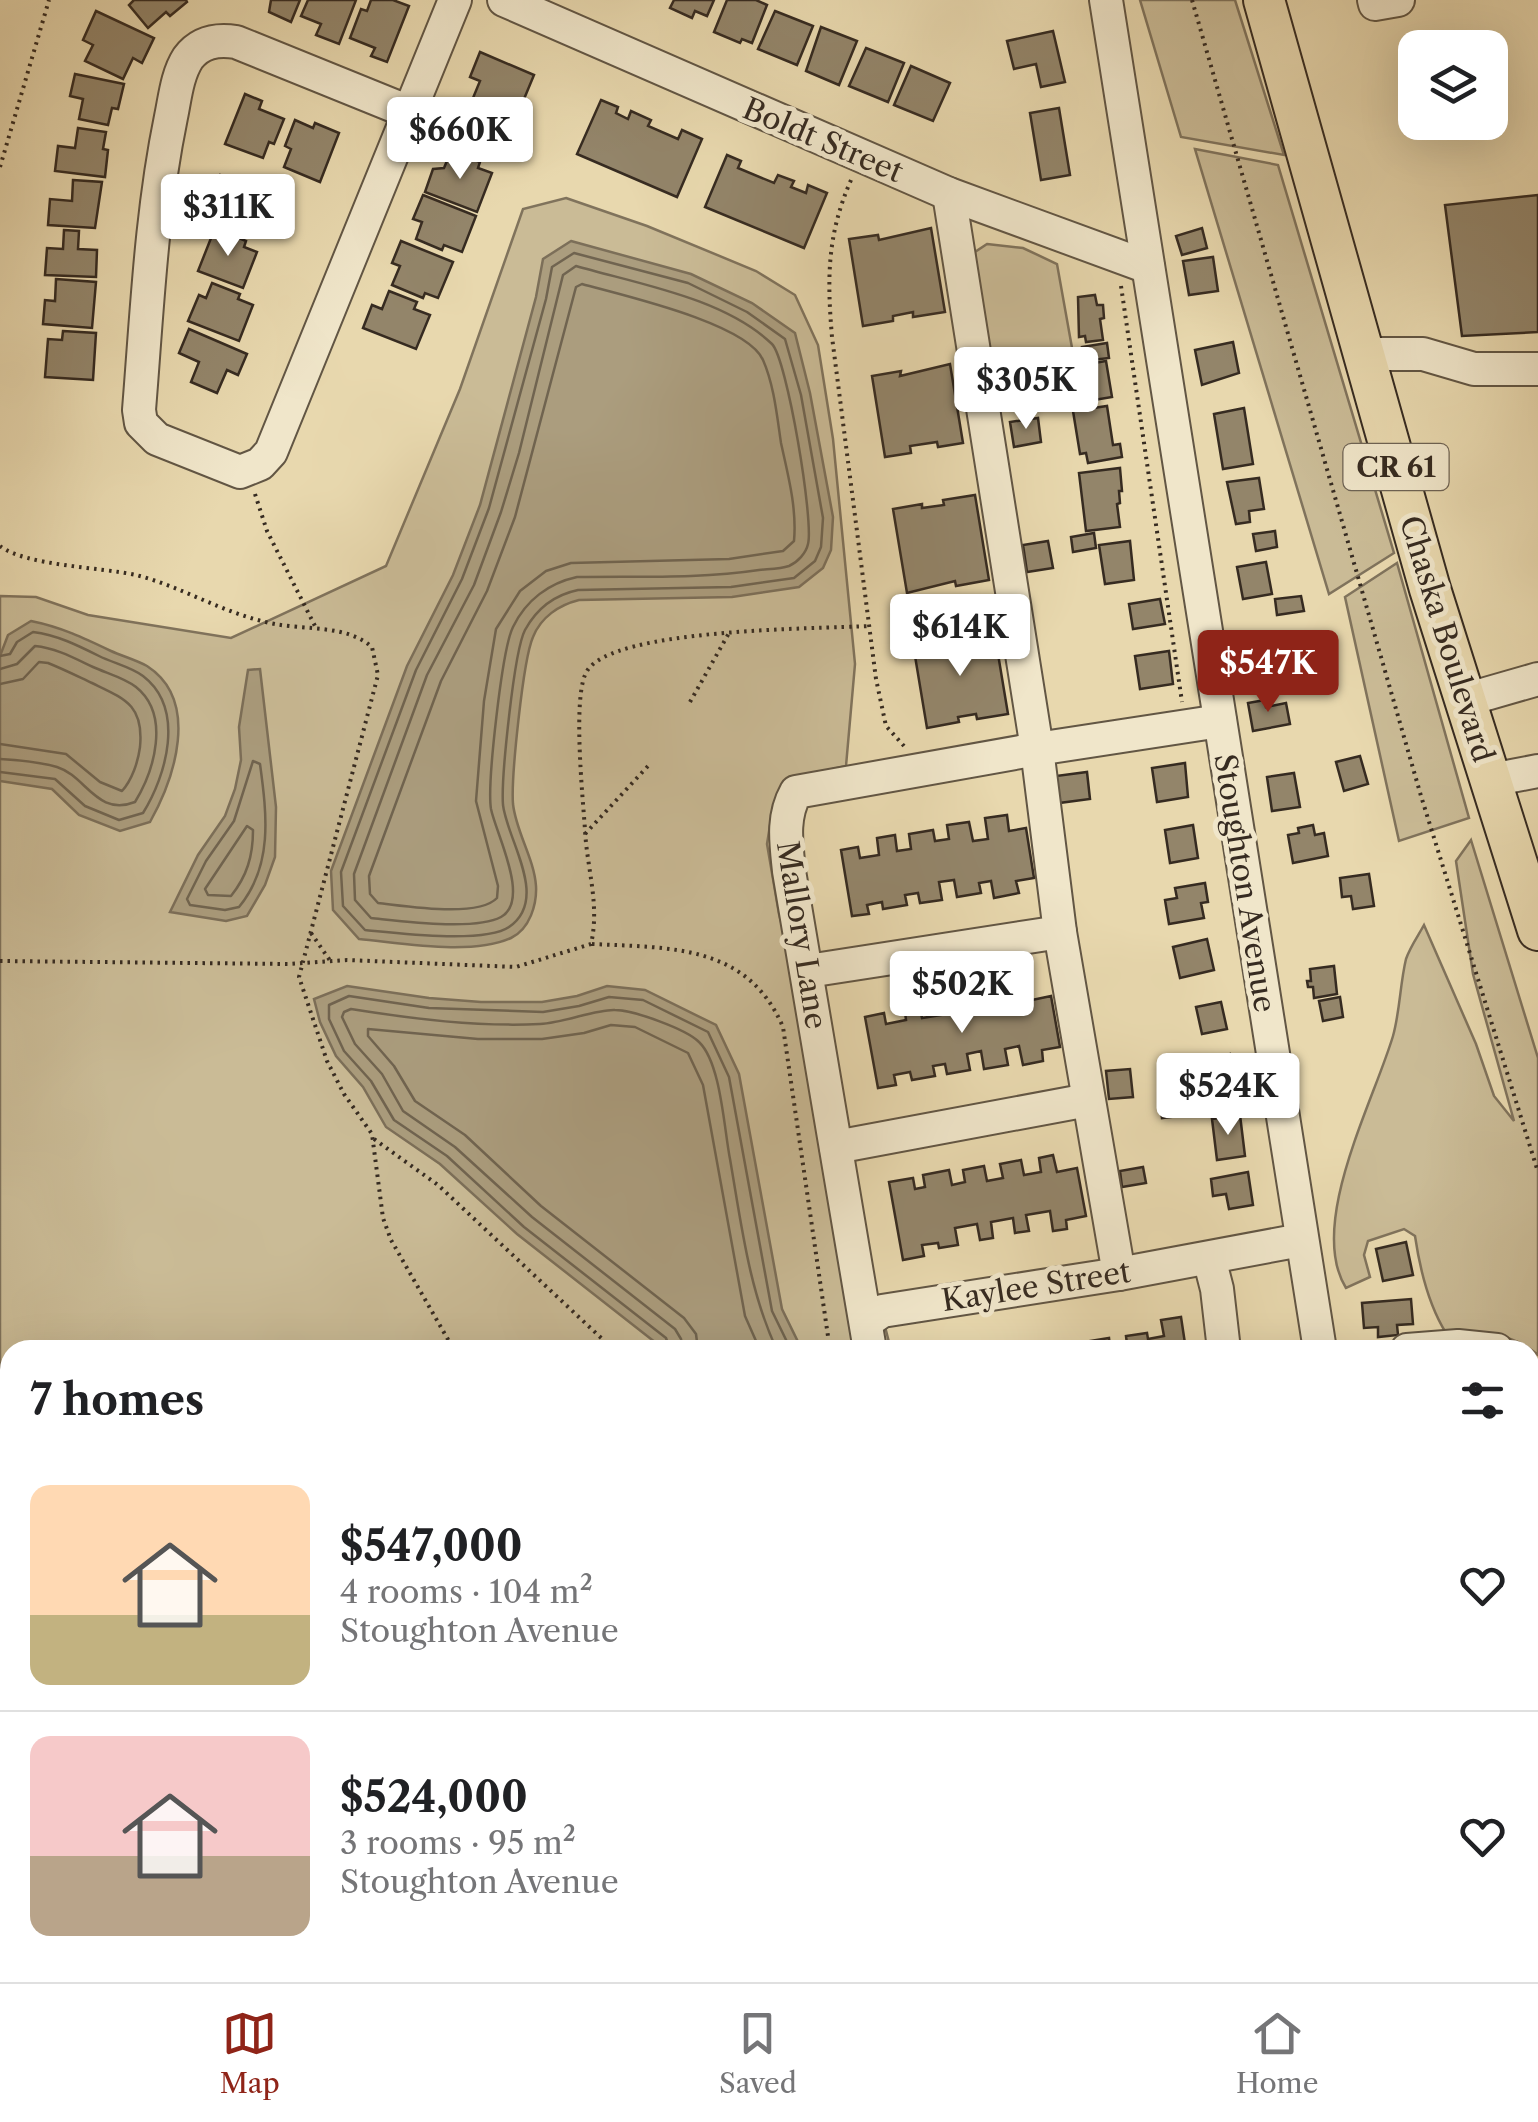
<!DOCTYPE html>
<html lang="en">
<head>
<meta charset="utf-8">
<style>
  body { margin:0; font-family:"Libre Caslon Text",serif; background:#f2f2f2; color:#202124; height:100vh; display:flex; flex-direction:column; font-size:38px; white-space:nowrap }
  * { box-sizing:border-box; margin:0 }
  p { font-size:32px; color:#757577 }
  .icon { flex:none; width:55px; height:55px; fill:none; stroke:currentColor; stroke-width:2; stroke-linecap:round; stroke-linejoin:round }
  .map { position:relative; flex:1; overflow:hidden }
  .panel { position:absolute; left:0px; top:1340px; width:1540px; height:642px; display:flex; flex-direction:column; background:#fff; border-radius:30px 30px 0 0; box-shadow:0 10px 40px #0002 }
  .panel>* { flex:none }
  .controls { position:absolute; left:1398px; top:30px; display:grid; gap:20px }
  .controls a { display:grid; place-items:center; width:110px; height:110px; border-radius:20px; background:#fff; box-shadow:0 10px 40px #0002; font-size:50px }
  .price { position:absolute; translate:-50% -85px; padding:0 22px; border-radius:10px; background:#fff; color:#222; font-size:32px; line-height:65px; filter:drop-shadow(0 2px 5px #0008) }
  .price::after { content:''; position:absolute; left:50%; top:60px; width:30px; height:22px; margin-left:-15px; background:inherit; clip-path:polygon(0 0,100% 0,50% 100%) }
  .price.current { background:#8f2418; color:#fff }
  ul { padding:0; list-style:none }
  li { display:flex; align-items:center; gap:30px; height:250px; padding:0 30px }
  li+li { border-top:2px solid #e0e0e0 }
  li span { display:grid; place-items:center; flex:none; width:280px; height:200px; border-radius:20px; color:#555 }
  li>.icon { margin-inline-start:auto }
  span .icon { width:120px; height:120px; fill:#fffc; stroke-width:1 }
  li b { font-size:42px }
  h2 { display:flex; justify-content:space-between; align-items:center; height:120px; padding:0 30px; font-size:42px }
  .dock { display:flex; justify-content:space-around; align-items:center; height:140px; border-top:2px solid #e0e0e0; background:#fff; font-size:28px; color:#757577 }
  .dock a { display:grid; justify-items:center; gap:5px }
  .dock .current { color:#8f2418 }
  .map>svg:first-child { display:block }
  .green { fill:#cabb96; stroke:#80735c; stroke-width:2.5 }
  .water { fill:#ab9d7e; stroke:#7c6f59; stroke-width:2.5 }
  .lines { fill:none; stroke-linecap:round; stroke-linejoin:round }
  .shore { stroke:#706450; stroke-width:2.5 }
  .building { fill:#93856a; stroke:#362b21; stroke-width:2.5 }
  .minor-casing { stroke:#625644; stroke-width:36 }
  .major-casing { stroke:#362b21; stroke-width:44 }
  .path { stroke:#362b21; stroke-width:4; stroke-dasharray:2.5 5; stroke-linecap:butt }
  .minor { stroke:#f0e6ca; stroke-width:32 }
  .major { stroke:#e8d8ae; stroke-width:40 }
  .labels { text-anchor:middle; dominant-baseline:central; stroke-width:10; stroke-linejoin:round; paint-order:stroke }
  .shield { fill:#f0e6ca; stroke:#6e6354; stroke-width:2.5 }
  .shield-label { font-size:28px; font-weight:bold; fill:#362b21 }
  .street-label { font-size:30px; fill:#362b21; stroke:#f0e6ca }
</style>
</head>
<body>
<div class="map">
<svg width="1538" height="1982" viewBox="0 0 1538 1982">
  <rect width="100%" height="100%" fill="#e8d8ae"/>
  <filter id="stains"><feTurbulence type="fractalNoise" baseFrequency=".002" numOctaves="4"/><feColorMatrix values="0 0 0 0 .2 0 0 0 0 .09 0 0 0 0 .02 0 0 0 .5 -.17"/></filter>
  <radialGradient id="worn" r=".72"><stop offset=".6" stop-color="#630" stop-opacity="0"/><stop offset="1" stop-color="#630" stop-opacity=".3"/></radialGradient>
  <g class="green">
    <polygon points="1140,0 1235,0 1284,155 1181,137"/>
    <polygon points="1195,149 1278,165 1394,553 1329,594"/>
    <polygon points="566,198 647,226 756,271 795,295 818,345 833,439 855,664 846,766 811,774 773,807 767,844 779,914 891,1350 10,1350 10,1972 1010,1973 1006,1982 0,1982 0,596 36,597 88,615 231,638 386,566 460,389 523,209"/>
    <path d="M987 244 1023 248 1057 264 1074 359 1061 375 1060 390C1039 399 1010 390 990 380L982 353 975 252Z"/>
    <polygon points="1397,563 1469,818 1399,841 1345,597"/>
    <path d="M1471 840 1538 1058V1355C1512 1332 1480 1332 1446 1333 1428 1304 1420 1270 1415 1236L1404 1229 1368 1241 1364 1255 1370 1277 1346 1288C1307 1225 1373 1103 1393 1036 1400 1011 1400 984 1406 959 1410 947 1418 936 1424 925L1476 1044 1494 1096 1514 1121 1473 974 1456 861Z"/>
  </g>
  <g class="water">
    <path d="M571 241 691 274 752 303 795 333 810 393 833 517 831 550 823 568 799 587 732 597 579 600C559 605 541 617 533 637 523 660 511 778 513 804 516 832 534 858 536 886 537 904 530 929 511 938 471 956 402 943 359 939L333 910 331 871 407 666 453 575 480 505 536 297 543 259Z"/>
    <path d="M31 621C61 627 84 638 111 651 122 656 136 660 147 666 201 701 174 779 150 822L120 831 79 815 52 789 0 781V656L8 635Z"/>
    <polygon points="260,669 276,807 275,857 265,885 247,916 226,921 170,912 198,855 225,816 235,789 241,760 239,727 248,670"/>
    <polygon points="347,986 429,998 481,1002 542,1002 577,996 607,986 645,990 716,1025 739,1074 782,1309 802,1350 665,1350 517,1234 440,1164 386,1127 363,1087 336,1056 320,1022 314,999"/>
  </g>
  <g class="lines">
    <g class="shore">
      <path d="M574 253 688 283 747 312 785 339 801 395 823 518 821 547 815 561 794 578 731 587 578 590C554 595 537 608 525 630 514 651 501 779 503 805 507 840 550 899 509 927 484 944 396 933 365 930L343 906 341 872 416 670 462 579 489 508 546 299 552 267Z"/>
      <path d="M576 266C638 284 724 298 772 344 787 359 814 521 808 544 806 553 798 562 789 566 780 569 768 569 759 570 699 579 637 576 577 577 549 583 526 600 513 627 502 649 487 784 491 809 496 834 531 900 501 917 475 931 401 921 371 918L355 900 354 874 427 675 474 585 501 512 519 453 563 275Z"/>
      <path d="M582 284C621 295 747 323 763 360 774 385 777 416 781 443 788 475 797 508 794 541L783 551 729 559 571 563 546 571 520 591 496 629 484 701 476 801 498 886 497 898C478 918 406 906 378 903L370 894 369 876 441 681 487 591 515 517 576 287Z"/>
      <path d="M0 656 10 654 17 642 33 632C57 635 77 645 99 656 113 663 131 667 143 676 186 709 166 776 143 813L119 820 85 806 55 779 0 772"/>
      <path d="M0 669 17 664 35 646C56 648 74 658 93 667 106 673 125 678 136 687 171 715 154 771 135 802 97 817 86 776 57 767 40 762 18 760 0 759"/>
      <path d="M0 684 23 679 39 662 48 663C63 669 77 676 92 683 125 699 144 705 140 747 138 762 132 780 122 791L100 782 66 754 0 744"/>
      <path d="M253 761 260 764C267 815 273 866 239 907L225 910 190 905 187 899 206 861 234 821Z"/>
      <path d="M247 826 253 830C253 856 247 876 231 896L208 895 205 889Z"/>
      <polyline points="670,1350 666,1338 524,1227 447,1156 394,1120 371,1081 344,1051 329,1019 329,1005 349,996 429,1008 543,1012 579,1006 609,997 643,1000 708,1032 729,1077 772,1311 791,1350"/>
      <path d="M683 1350 681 1339 675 1329 532 1217 455 1147 403 1111 382 1074 355 1044 342 1017 344 1012 351 1009C414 1019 476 1027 540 1024 564 1023 596 1009 615 1010 633 1010 686 1029 699 1042 721 1063 724 1129 730 1159 741 1222 749 1291 777 1350"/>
      <polyline points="698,1350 696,1334 684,1318 541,1206 465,1135 415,1101 394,1066 368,1036 368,1029 478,1039 542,1039 584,1033 611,1025 635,1027 688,1053 703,1085 745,1316 760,1350"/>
    </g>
  </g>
  <g class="building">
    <polygon points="134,0 186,0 187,2 170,16 166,12 148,28 129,5"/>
    <polygon points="271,0 300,0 291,22 269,12"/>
    <polygon points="308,0 356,0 339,44 316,35 321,24 301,16"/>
    <polygon points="371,0 393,0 409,6 387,62 371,56 375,48 350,38 361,9 367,11"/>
    <polygon points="674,0 714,0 707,16 695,11 692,18 670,8"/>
    <polygon points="727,0 756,0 767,5 752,43 742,39 740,43 714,32"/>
    <polygon points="96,11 154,38 142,63 133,58 123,79 85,61 93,45 83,40"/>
    <polygon points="775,11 813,26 797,65 758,49"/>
    <polygon points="821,27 857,41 839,85 806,71"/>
    <polygon points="1053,31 1065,82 1041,87 1036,64 1014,69 1007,41"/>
    <polygon points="866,48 904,63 888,102 849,86"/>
    <polygon points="480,52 534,75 519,111 502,104 500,109 473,98 480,81 470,77"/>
    <polygon points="911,66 950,83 933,121 894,105"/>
    <polygon points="75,74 124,84 118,109 112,108 108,125 79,119 83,99 70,96"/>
    <polygon points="245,94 262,101 259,109 284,119 274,144 269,142 263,158 225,144"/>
    <polygon points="601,100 618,107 616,113 628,119 631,111 651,120 648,126 678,139 682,130 702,139 677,197 577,154"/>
    <polygon points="462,101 509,119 495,156 479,150 478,155 449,144"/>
    <polygon points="1059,108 1070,175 1041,180 1030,113"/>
    <polygon points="295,120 313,128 315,123 339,133 320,182 284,167 291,149 285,146"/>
    <polygon points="78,128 106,132 103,149 108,150 105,177 55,171 58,146 75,148"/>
    <polygon points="451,151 480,162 478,168 492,173 477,212 425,192 433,169 444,168"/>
    <polygon points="727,155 741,161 738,168 774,183 778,175 794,181 791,187 806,193 808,185 827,193 804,248 705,207"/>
    <polygon points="220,175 250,187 249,193 262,198 248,234 201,216"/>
    <polygon points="73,180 102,182 95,228 48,225 50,199 72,201"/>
    <polygon points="423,195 476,216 462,252 444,245 442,250 416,239 422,222 413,219"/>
    <polygon points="1538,195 1538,332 1462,336 1445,205"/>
    <polygon points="215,228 246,241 244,247 257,252 243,288 198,271"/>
    <polygon points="931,228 945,312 913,317 913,312 893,316 893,321 863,326 849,239 878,235 879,240"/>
    <polygon points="1202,228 1207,248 1182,255 1176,236"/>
    <polygon points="64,230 79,231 78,249 97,250 96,277 45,275 47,248 63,249"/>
    <polygon points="401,241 453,262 438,298 425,293 423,298 392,285 400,266 392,263"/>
    <polygon points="1213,257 1218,291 1189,295 1183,261"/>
    <polygon points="56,279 96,282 92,328 43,324 45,300 55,301"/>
    <polygon points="212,283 240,294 238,299 253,305 239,341 188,321 199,295 206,298"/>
    <polygon points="389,291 417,302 414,309 430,315 416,349 363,328 372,305 382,309"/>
    <polygon points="1095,295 1097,305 1103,305 1104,318 1100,319 1103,340 1086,342 1085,336 1079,337 1078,297"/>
    <polygon points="189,329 247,354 238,375 227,370 217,393 191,382 199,362 179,353"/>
    <polygon points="63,331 96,333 93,380 45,377 48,339 62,340"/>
    <polygon points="1233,342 1239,373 1202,385 1195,350"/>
    <polygon points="1107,343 1109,358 1084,361 1082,347"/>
    <polygon points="1106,361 1112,397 1082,402 1076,366"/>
    <polygon points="950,364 963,443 938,447 937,442 910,446 911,453 885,457 872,376 901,371 900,376"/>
    <polygon points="1107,406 1113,445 1120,444 1122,457 1088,463 1086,453 1080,454 1073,411"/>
    <polygon points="1244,408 1253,464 1223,469 1214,414"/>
    <polygon points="1038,418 1041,442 1014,447 1010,422"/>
    <polygon points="1120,468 1122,491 1119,491 1120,503 1117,504 1120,527 1086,531 1079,473"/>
    <polygon points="1259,478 1264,509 1249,511 1250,522 1236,524 1227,482"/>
    <polygon points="975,495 989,580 956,586 955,581 907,593 893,509 922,504 922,508 944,505 943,500"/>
    <polygon points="1275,531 1277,547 1256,551 1253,534"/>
    <polygon points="1094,533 1096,548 1073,552 1071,537"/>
    <polygon points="1048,541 1053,568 1027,572 1023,545"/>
    <polygon points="1130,541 1134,580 1105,584 1099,545"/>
    <polygon points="1266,562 1272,594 1243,599 1237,567"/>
    <polygon points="1301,596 1304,611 1277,615 1275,599"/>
    <polygon points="1160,599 1165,624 1133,629 1129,604"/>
    <polygon points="994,630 1008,714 977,719 976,714 958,717 959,722 927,728 913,644 944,638 945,642"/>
    <polygon points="1285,639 1288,662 1263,665 1260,643"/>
    <polygon points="1169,651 1173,684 1140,689 1135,656"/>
    <polygon points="1265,700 1266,707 1286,703 1290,724 1253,731 1248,703"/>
    <polygon points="1360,756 1368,784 1344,791 1336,762"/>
    <polygon points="1185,763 1188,797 1157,802 1152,768"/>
    <polygon points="1087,772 1090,799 1059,803 1056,776"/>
    <polygon points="1294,773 1300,807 1272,811 1267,777"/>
    <polygon points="1007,815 1009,831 1026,828 1034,878 1016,881 1019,893 994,898 991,881 979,883 981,893 957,897 954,880 939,882 942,900 920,903 918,893 905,895 907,905 883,909 882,902 867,905 869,914 852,916 841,850 858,847 860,858 879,855 877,838 895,835 897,851 911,849 909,834 933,830 935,841 949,839 947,825 969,822 973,841 988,839 985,818"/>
    <polygon points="1193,825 1198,858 1170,863 1165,830"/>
    <polygon points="1313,825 1315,835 1324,833 1328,856 1293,863 1288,835 1299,833 1298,828"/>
    <polygon points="1369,874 1374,906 1353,909 1351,896 1342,897 1340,878"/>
    <polygon points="1205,883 1208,902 1201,903 1204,918 1169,924 1165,900 1177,898 1175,888"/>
    <polygon points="1207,939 1214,970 1180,978 1173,947"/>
    <polygon points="1334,966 1337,994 1314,998 1313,987 1308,987 1307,981 1311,981 1310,969"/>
    <polygon points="1029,985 1032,1000 1051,996 1060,1047 1042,1050 1043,1061 1023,1065 1019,1046 1005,1049 1008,1065 984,1069 981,1051 967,1054 970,1070 947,1074 945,1064 933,1066 935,1076 912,1080 910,1072 894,1075 896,1085 878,1088 865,1017 884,1013 886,1024 906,1020 905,1012 920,1009 922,1018 941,1015 939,1003 958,1000 959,1009 976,1006 973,993 992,990 996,1007 1015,1003 1012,988"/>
    <polygon points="1340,997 1343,1017 1323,1021 1319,1001"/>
    <polygon points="1221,1002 1227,1029 1202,1034 1196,1007"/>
    <polygon points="1230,1054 1241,1093 1204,1103 1194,1064"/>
    <polygon points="1130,1069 1133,1097 1109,1099 1106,1071"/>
    <polygon points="1185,1099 1187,1115 1162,1118 1160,1102"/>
    <polygon points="1240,1115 1245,1156 1217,1160 1212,1119"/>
    <polygon points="1053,1155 1057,1172 1077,1168 1086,1216 1066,1220 1067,1229 1053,1231 1050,1211 1026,1215 1029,1231 1015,1233 1013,1218 991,1222 993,1238 980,1240 977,1224 955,1228 958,1245 939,1248 938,1243 922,1245 924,1256 903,1260 889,1182 913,1178 915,1189 925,1187 923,1175 949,1170 952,1185 965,1182 963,1170 984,1166 987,1181 1003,1178 1000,1164 1021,1160 1024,1175 1041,1172 1039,1158"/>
    <polygon points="1143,1167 1146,1183 1122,1187 1120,1171"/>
    <polygon points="1248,1172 1253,1205 1229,1209 1226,1194 1213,1196 1211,1179"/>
    <polygon points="1406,1242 1413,1275 1383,1281 1376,1249"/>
    <polygon points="1411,1299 1413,1324 1397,1325 1398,1335 1378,1337 1378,1327 1364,1328 1362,1303"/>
    <polygon points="1181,1317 1186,1350 1083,1350 1091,1349 1090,1341 1109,1338 1110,1347 1127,1344 1126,1336 1147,1333 1148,1339 1164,1336 1161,1320"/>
    <polygon points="1538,1931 1538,1965 1530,1966 1530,1932"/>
    <polygon points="1462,1972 1521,1972 1522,1982 1463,1982"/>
  </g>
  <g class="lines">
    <g class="minor-casing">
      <g id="minor">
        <polyline points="504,0 949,194 1148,267"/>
        <polyline points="1106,0 1320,1350"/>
        <polyline points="1374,0 1375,4 1398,0"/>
        <path d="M409 112 236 42C217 39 200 42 188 58 177 75 175 98 171 117 151 214 147 312 139 410L141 423 157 439 240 472 260 464 271 452 455 0"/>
        <polyline points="949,194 1037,749 1060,932 1119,1274"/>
        <polyline points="1364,354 1423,354 1474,369 1538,369"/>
        <polyline points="1465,700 1538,679"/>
        <polyline points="1491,780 1538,771"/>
        <polyline points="808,971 1060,932"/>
        <polyline points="836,1147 1088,1100"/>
        <polyline points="1209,1258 1217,1289 1224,1350"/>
        <polyline points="866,1322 882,1311 1119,1274 1301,1240"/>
        <path d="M870 1350 789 871C786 842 782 817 796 792L1037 749 1220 721"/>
        <polyline points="1407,1350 1458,1346 1497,1350"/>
        <polyline points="1530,1404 1538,1460"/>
        <polyline points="1530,1831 1538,1835"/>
        <polyline points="1391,1972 1392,1982"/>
        <polyline points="1448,1972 1450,1982"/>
        <polyline points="1014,1982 1017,1972"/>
      </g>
    </g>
    <g class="major-casing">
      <polyline id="major" points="1264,0 1430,589 1538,930"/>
    </g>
    <g class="path">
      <polyline points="1192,0 1421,796 1538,1172"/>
      <polyline points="0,167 49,0"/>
      <path d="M851 180C827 235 827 278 832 337L876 679 886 726 904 746"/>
      <polyline points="1121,286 1182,702"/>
      <polyline points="255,494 267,531 317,630"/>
      <path d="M0 546C26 566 100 567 136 575 183 587 226 615 275 624 306 630 347 625 372 647L378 675 299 977 327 1061 344 1094 372 1134 383 1218 391 1240 454 1350"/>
      <polyline points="690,702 729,633"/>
      <polyline points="585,834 649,765"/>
      <polyline points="311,933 331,962"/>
      <path d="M592 944C671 948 747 944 783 1027L830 1350"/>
      <path d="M0 961 288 964 347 960 516 967 591 944C600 905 587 869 585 830 583 799 572 694 587 671 613 628 817 629 869 626"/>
      <polyline points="374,1139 438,1185 614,1350"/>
      <polyline points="557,1972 560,1982"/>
    </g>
    <use href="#minor" class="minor"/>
    <use href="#major" class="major"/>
  </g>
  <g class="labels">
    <rect class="shield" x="1343.5" y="444" width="105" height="46" rx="8"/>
    <g class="shield-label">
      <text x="1396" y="467">CR 61</text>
    </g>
    <g class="street-label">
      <text transform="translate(823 140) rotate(23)">Boldt Street</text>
      <text transform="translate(1447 639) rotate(73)">Chaska Boulevard</text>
      <text transform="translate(1245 883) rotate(81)">Stoughton Avenue</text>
      <text transform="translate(802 935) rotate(81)">Mallory Lane</text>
      <text transform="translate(1036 1286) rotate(-9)">Kaylee Street</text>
    </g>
  </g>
  <rect width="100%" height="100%" filter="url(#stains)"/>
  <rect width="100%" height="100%" fill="url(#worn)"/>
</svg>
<div class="controls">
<a><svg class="icon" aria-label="layers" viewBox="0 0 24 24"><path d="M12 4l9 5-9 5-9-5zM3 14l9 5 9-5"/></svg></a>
</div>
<b class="price" style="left:460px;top:182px">$660K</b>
<b class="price" style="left:228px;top:259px">$311K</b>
<b class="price" style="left:1026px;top:432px">$305K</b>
<b class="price" style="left:960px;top:679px">$614K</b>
<b class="price current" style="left:1268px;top:715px">$547K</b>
<b class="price" style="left:962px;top:1036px">$502K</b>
<b class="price" style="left:1228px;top:1138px">$524K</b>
<section class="panel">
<h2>7 homes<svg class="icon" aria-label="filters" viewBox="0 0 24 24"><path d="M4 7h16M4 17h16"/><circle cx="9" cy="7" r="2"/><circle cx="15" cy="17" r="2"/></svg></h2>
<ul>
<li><span style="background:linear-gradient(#ffd9b3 65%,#c2b280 0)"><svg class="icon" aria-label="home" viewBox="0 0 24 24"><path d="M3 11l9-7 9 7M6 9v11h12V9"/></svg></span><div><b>$547,000</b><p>4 rooms · 104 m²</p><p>Stoughton Avenue</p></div><svg class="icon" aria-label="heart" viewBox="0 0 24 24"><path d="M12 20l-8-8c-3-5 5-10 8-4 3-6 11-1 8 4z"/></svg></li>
<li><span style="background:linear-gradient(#f6c9c9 60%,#b9a48a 0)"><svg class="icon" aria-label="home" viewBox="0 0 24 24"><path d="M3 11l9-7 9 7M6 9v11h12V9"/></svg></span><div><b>$524,000</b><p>3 rooms · 95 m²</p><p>Stoughton Avenue</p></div><svg class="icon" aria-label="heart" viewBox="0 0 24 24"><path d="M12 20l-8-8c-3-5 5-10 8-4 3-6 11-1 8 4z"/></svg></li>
</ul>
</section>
</div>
<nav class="dock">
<a class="current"><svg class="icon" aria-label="map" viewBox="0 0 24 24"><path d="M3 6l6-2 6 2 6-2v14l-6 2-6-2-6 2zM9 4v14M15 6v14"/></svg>Map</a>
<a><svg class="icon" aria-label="saved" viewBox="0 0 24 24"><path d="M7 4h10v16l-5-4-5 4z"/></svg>Saved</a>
<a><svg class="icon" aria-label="home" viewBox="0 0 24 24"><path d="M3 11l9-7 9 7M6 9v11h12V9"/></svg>Home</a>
</nav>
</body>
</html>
